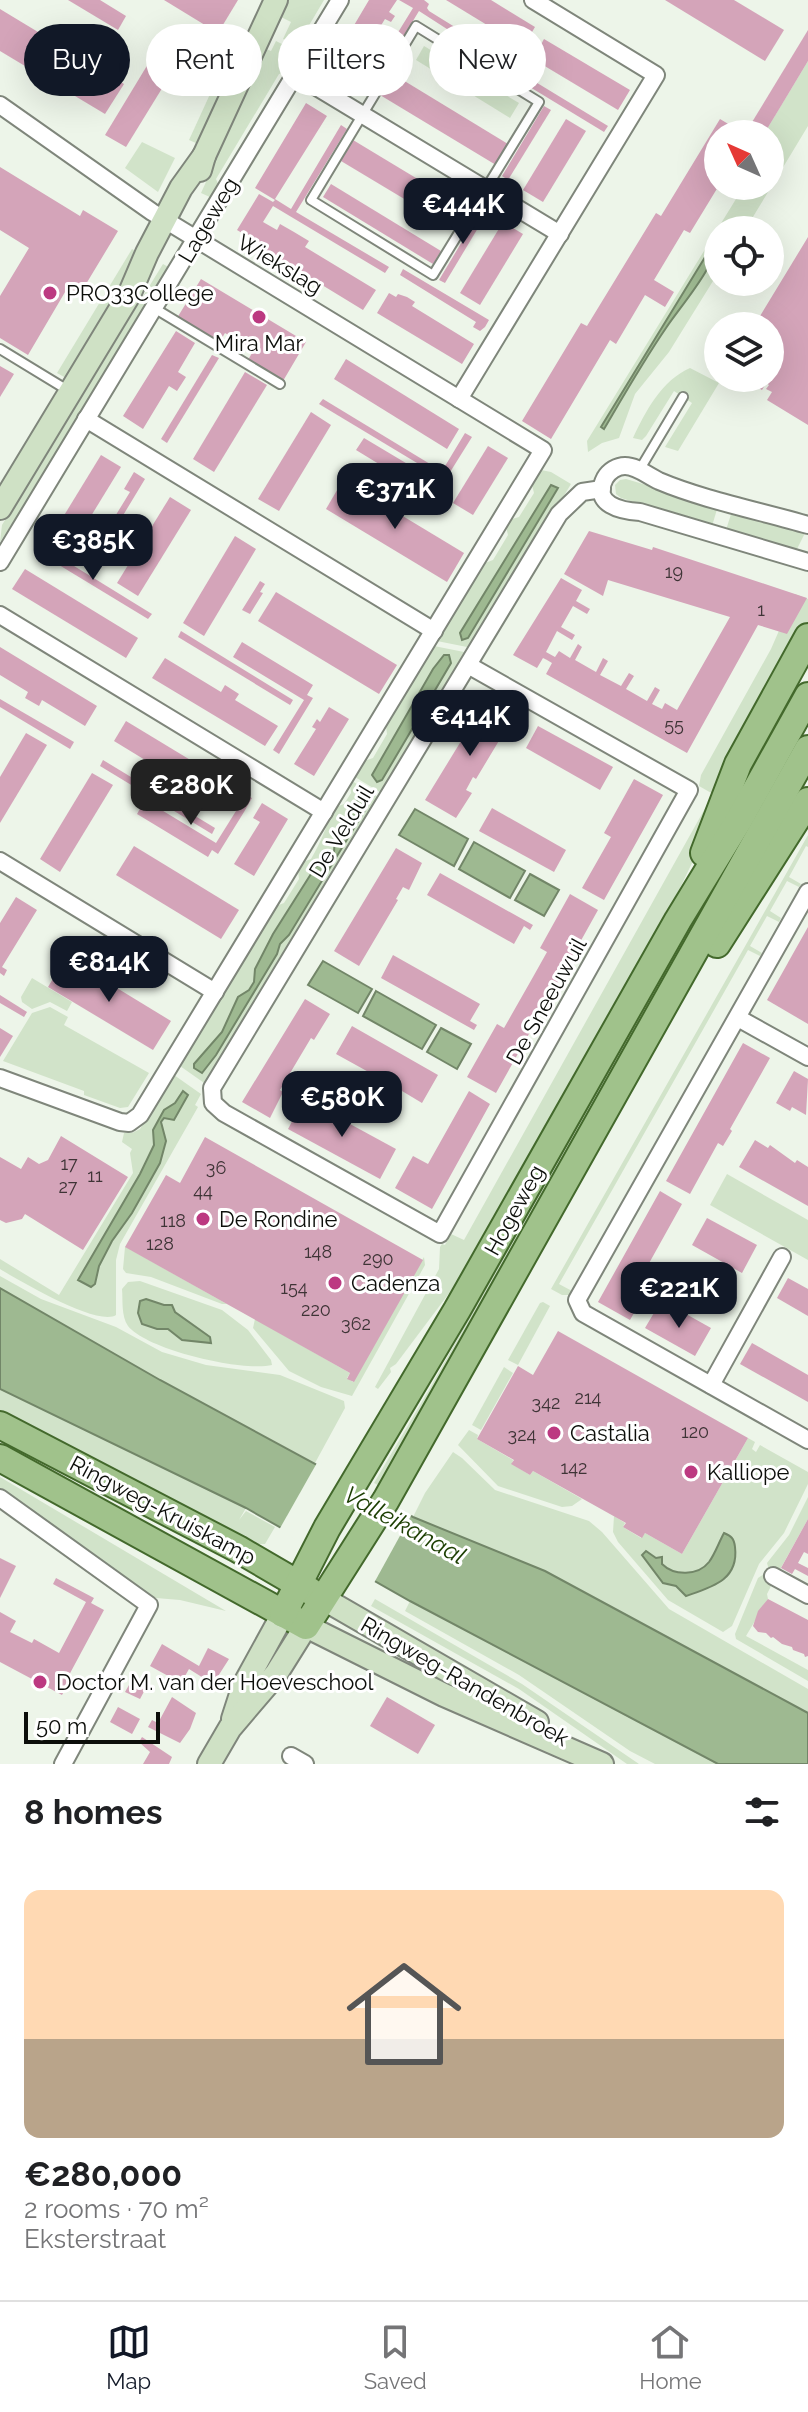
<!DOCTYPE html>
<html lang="en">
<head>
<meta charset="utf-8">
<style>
  body { margin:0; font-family:Raleway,sans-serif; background:#f6f6f6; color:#202124; height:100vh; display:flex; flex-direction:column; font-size:30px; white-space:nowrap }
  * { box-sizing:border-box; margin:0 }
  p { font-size:26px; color:#757577 }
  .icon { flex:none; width:44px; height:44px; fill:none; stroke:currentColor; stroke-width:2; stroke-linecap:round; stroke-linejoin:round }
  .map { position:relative; height:1764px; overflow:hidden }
  .details { display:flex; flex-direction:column; background:#fff; flex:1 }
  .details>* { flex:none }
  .hud { position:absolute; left:24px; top:24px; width:760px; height:72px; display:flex; gap:16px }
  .needle { width:52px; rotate:315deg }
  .tools { position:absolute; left:704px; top:120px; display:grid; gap:16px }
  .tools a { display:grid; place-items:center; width:80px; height:80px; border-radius:50%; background:#fff; box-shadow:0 8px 32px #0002; font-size:40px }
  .scale { position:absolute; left:24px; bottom:20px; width:136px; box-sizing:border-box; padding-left:8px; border:4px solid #0c0e0a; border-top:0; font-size:22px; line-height:28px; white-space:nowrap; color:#0c0e0a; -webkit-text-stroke:6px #fff; paint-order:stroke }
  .price { position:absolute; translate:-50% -68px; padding:0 18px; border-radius:16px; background:#111827; color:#fff; font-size:26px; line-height:52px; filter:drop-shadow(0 2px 4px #0008) }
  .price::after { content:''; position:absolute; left:50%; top:48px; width:24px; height:18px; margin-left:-12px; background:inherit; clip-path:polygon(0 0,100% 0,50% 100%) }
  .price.selected { background:#222; color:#fff }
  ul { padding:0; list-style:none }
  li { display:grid; align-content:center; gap:16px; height:424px; padding:0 24px }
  li span { display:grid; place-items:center; height:248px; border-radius:16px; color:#555 }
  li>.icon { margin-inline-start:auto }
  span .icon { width:144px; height:144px; fill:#fffc; stroke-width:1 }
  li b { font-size:34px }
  h2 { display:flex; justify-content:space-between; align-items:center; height:96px; padding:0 24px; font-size:34px }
  .tag { padding:0 28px; border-radius:36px; background:#fff; box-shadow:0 8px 32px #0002; font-size:28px; line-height:72px }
  .tag.selected { background:#111827; color:#fff }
  .dock { display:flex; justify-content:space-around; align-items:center; height:112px; border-top:2px solid #e0e0e0; background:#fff; font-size:22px; color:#757577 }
  .dock a { display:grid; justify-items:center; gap:4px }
  .dock .selected { color:#111827 }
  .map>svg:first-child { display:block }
  .green { fill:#d1e3c9 }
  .water { fill:#9eb991; stroke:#728668; stroke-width:2 }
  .pier { fill:#edf5e9 }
  .building { fill:#d4a4b9 }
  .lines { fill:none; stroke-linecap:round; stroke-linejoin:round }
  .lane-casing { stroke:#7f867b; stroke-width:12 }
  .street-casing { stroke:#7f867b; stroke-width:20 }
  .secondary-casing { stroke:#7f867b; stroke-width:26 }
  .primary-casing { stroke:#43692c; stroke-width:30 }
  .lane { stroke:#fff; stroke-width:8 }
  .street { stroke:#fff; stroke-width:16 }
  .secondary { stroke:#cfe1c5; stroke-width:22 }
  .primary { stroke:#a0c28b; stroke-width:26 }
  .poi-dot { fill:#bc3981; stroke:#fff; stroke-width:3 }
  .labels { text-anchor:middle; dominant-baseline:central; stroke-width:6; stroke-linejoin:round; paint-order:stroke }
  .number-label { font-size:18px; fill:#3e3436 }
  .street-label { font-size:22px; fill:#0c0e0a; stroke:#fff }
  .poi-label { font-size:22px; fill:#0c0e0a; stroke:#fff; text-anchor:start }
  .water-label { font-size:24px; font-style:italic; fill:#1e4004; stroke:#fff }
</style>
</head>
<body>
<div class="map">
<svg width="808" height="1764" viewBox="0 0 808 1764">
  <rect width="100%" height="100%" fill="#edf5e9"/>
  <g class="green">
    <polygon points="289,0 324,0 301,39 302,49 283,39 291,22 281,17"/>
    <polygon points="276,41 300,53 288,72 279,74 216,179 219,186 212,198 201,193 266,49 271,51"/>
    <polygon points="424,46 519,103 510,118 416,60"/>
    <polygon points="808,61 808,126 745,230 718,230 718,273 669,352 635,394 619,438 602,443 588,452 587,441 744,186 770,186 770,134 764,134"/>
    <polygon points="222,68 231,72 198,144 189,140"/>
    <polygon points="142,142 175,158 158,192 125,168"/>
    <polygon points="132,249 140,254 66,378 57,373"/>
    <polygon points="163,264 170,268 13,525 11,525 0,542 2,525"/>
    <path d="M690 368 719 383 678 451 665 447 692 403 674 391 646 436 642 440 633 438C645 412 662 380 690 368Z"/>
    <polygon points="541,470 551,472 571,484 472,648 437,641 485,563 493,560 508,535 506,527 512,519 519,517 534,493 532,485"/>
    <polygon points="626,479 718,506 712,526 621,498 616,494 615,485 620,480"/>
    <polygon points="732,511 805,533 796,551 726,530"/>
    <polygon points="795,594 808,599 808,622 680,888 456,1284 396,1364 390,1368 391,1372 378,1389 375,1387 439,1269 440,1247 442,1244 445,1245 451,1234 464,1240 713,794 699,786 701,775 771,649"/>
    <polygon points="434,646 469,653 383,794 355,777 364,761 373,758 387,734 386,726"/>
    <path d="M352 781 380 798 207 1085 180 1066 276 906 284 903 299 879 298 870 303 862 311 859C322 841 326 825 336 807L344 804 351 793 350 785Z"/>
    <polygon points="754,811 759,813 382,1487 374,1483 430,1388"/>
    <polygon points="808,835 808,847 806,846 789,877 801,884 799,887 787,881 770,911 781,918 779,922 767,916 750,946 762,953 760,956 748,950 559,1284 572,1291 569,1295 562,1295 551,1289"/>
    <polygon points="32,978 72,1002 67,1011 50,1002 32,1009 22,1002 21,997"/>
    <polygon points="50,1007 68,1017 64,1025 149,1073 128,1107 120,1108 84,1095 84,1091 3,1061 32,1013"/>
    <path d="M174 1075 201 1094 195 1105 198 1107 120 1244 116 1260V1315C98 1327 20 1281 0 1269V1259L59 1295 133 1173 130 1153 132 1149 122 1142 124 1133H132L140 1129Z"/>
    <polygon points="727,1174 808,1220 808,1260 710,1205"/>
    <polygon points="125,1247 126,1247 227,1304 222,1304 151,1277 126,1273 123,1269"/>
    <polygon points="424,1257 425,1265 352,1396 321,1387 289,1371 253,1328 255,1319 350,1373 347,1378 353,1382"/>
    <polygon points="0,1276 41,1299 116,1327 162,1352 206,1365 280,1375 344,1401 345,1408 315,1463 160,1380 0,1288"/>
    <path d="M140 1281 222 1310 248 1330 271 1360 272 1365C243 1372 147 1350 128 1326 121 1316 123 1300 122 1289L128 1282Z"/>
    <polygon points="543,1302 550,1306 518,1365 508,1360 540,1303"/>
    <polygon points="504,1367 513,1373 481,1430 472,1425"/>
    <polygon points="0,1389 246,1508 239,1520 246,1511 275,1527 265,1544 254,1544 0,1415"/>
    <polygon points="469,1430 478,1435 477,1439 513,1460 512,1464 530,1475 533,1471 582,1499 572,1506 562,1507 498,1486 458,1445"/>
    <polygon points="748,1438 755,1442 752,1449 756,1452 760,1445 808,1472 808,1484 784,1533 759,1564 732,1626 723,1632 668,1600 618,1542 613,1532 614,1516 625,1523 623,1527 641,1538 645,1533 682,1554"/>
    <polygon points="453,1452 462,1458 495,1490 589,1521 602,1532 669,1609 808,1689 808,1713 545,1571 413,1517 425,1493"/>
    <polygon points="0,1477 226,1611 180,1600 156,1598 119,1582 0,1494"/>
    <polygon points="808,1497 808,1519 778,1573 769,1570 767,1563 789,1535"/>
    <polygon points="764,1574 772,1578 773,1582 767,1594 768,1599 746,1636 808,1670 808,1681 736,1639 735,1634 758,1578"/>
    <polygon points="375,1599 522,1684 639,1764 627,1764 519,1689 371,1606"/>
    <polygon points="410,1601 718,1764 655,1764 630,1751 519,1675 405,1611"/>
  </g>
  <g class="water">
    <path d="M718 236C718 265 682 304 666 328 644 360 624 395 604 429L601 427Z"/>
    <polygon points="551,485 558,488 468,638 462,640 460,633"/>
    <polygon points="444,655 449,655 451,663 382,780 377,782 372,775 433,669"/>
    <polygon points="362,794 368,799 368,805 289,935 280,944 277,954 216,1055 202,1073 194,1068 194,1064 222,1032 238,997 249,990 254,982 255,969 273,934 316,866 330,859 334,852 335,835"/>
    <polygon points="415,809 468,839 454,866 399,835"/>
    <polygon points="474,842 525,871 510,898 459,869"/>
    <polygon points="530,874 559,890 544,916 515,900"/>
    <polygon points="323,961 372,989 358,1013 308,985"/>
    <polygon points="376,991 436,1025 422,1049 363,1016"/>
    <polygon points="441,1028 471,1044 457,1069 427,1052"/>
    <polygon points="183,1091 188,1095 174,1120 164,1118 161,1122 166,1141 160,1163 132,1213 112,1241 99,1266 95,1284 91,1287 78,1280 140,1174 154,1145 153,1130 164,1110 175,1103"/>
    <polygon points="0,1288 160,1380 413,1517 545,1571 808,1713 808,1764 718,1764 410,1601 246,1508 0,1389"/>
    <polygon points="146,1299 164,1305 172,1305 175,1312 210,1337 211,1343 182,1340 168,1329 157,1329 142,1324 138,1313 140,1301"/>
    <path d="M724 1533C731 1536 734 1538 735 1547 739 1580 712 1587 686 1596L676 1586 663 1583 642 1555 646 1551 656 1558 662 1557V1564C674 1576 698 1576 709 1562 715 1554 719 1542 724 1533Z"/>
  </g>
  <polygon class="pier" points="318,1461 412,1514 374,1583 279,1530"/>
  <g class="building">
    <polygon points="68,0 100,0 126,16 118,30"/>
    <polygon points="164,0 238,0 218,33"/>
    <polygon points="369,0 397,0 389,12 395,16 391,22 385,19 372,40 377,45 369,58 364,54 346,83 327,71"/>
    <polygon points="399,0 424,0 429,4 427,8 429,11 513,63 509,69 419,11 368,95 362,91 413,8"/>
    <polygon points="446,0 491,0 535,27 523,47"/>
    <polygon points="665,0 734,0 784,30 765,61"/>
    <polygon points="0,9 124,84 105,114 0,51"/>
    <polygon points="808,30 808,61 781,106 764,134 746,132"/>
    <polygon points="544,39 630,90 618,110 533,59"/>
    <polygon points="148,64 169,77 126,147 105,135"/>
    <polygon points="393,74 508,144 496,165 380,95"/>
    <polygon points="524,75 608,126 604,132 520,81"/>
    <polygon points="306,103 327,116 275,199 291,209 341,125 347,129 296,212 389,267 385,273 273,206 263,222 277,230 280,224 294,232 309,241 305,247 376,290 363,310 250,241 252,239 237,230 259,194 273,202 275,200 255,188"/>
    <polygon points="544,106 551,110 508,180 502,176"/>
    <polygon points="566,119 586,131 543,202 523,190"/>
    <polygon points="720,119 745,134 718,134 718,187 690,233 684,230 654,280 674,292 665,307 645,295 616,344 610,340 551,439 522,421 581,323 587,326 656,213 661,216"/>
    <polygon points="353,140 469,210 456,230 341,161"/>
    <polygon points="0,167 80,216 83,210 118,231 80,294 68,287 28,355 0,338 0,296 29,248 0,230"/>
    <polygon points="331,184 441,251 433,264 323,197"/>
    <polygon points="481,210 487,213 445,283 439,280"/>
    <polygon points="503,222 523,234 480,305 460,293"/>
    <polygon points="808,237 808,425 767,400 772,392 766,389 769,385 766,383 762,390 742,378 770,378 770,326 754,326"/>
    <polygon points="403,269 489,320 485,327 480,331 473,327 476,322 400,275"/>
    <polygon points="201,279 306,342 283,381 248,360 252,353 249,351 250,348 225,333 219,343 177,318"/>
    <polygon points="389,293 396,297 398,294 407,297 415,302 412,306 474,344 462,364 377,313"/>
    <polygon points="176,331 195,343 178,372 186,377 177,391 169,386 143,429 123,416"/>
    <polygon points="212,355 219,358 167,443 161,439"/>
    <polygon points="346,359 459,429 447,449 334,379"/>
    <polygon points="0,366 14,374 0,397"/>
    <polygon points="245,372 267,385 214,472 193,459"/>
    <polygon points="323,399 435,467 432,472 319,404"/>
    <polygon points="311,412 331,425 279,511 258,499"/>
    <polygon points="465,433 472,437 437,493 446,498 439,510 424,501 428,494 356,450 364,438 436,481"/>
    <polygon points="488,446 508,458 473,515 453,503"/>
    <polygon points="101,455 121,467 69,552 49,540"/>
    <polygon points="134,472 145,479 93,565 87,562 130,492 124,489"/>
    <polygon points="343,480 464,553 447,582 326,509"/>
    <polygon points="170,497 191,510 138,596 117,583"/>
    <polygon points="589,531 652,550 653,547 807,598 787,634 758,625 687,753 546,674 552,663 547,660 543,658 537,668 513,655 561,578 582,590 576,601 590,609 587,614 573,606 561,627 575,635 572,640 557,631 546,652 555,657 559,651 570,658 578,644 582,647 575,660 596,672 603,658 608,661 600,675 621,686 629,673 634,676 626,689 647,701 655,687 660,690 652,704 662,709 665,703 677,710 730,617 608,580 603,596 564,574"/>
    <polygon points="235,536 256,549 204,636 183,623"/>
    <polygon points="40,545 152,614 148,619 36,551"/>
    <polygon points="25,569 138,638 126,658 12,589"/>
    <polygon points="260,581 265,584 260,592 263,593 250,614 242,610"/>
    <polygon points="276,592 397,665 379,694 258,621"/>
    <polygon points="181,631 293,700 290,705 178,637"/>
    <polygon points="242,642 313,685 307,695 313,698 279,754 273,750 304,700 233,657"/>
    <polygon points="0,647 97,706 85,726 42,700 39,706 25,698 28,692 0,675"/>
    <polygon points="165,658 221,692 225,685 239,694 235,700 278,726 265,746 152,678"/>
    <polygon points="488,697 513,712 506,724 511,728 503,741 500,739 476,779 473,777 466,790 472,793 456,818 425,800"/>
    <polygon points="0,699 74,742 70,749 0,707"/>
    <polygon points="329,707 349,719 314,776 294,764 316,729 312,727 317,719 320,722"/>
    <polygon points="126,721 240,790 227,810 114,741"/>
    <polygon points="538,726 613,767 600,790 526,748"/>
    <polygon points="26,733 47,745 0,823 0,777"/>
    <polygon points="103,760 215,828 212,834 100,766"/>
    <polygon points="92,773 113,785 60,872 40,859"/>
    <polygon points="634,779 663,795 604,900 582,888 611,837 604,833"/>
    <polygon points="246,795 252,798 244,812 218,854 212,850 208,857 137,814 145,800 216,843"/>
    <polygon points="262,803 288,819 254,876 234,864 260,822 253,818"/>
    <polygon points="492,808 566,850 554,872 479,831"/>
    <polygon points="134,846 239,910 221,939 116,875"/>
    <polygon points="396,848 422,863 409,890 403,887 396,899 398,900 359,966 334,951"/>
    <polygon points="440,873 533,925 530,930 524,926 514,944 427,895"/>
    <polygon points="570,894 598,910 496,1093 467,1077 497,1024 504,1028 533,977 547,952 540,948"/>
    <polygon points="16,897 37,910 2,967 7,970 4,976 0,973 0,923"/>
    <polygon points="808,927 808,1024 767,1000"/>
    <polygon points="393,955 480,1004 470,1021 477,1025 474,1030 381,978"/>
    <polygon points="66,957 171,1021 153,1050 48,987"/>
    <polygon points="0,995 27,1012 24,1017 0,1003"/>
    <polygon points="305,999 330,1014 314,1040 311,1038 280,1090 283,1092 270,1118 242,1102"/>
    <polygon points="352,1026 438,1075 422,1103 397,1088 400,1082 375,1072 374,1075 336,1054"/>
    <polygon points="0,1028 13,1036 0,1057"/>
    <polygon points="743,1043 770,1058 730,1129 732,1131 723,1146 718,1143 690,1194 666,1181"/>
    <polygon points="794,1071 808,1079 806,1115 792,1107 790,1111 776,1103"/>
    <polygon points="469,1091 490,1104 432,1209 395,1188 413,1156 428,1164"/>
    <polygon points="304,1099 396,1149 380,1179 288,1129"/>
    <polygon points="61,1136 128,1177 83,1250 25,1214 22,1219 6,1223 0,1220 0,1157 21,1169 28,1157 39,1164 48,1160"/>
    <polygon points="205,1137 423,1260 354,1382 347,1379 350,1373 125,1247 166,1175 180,1183"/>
    <polygon points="755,1140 768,1148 770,1145 795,1163 797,1160 808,1167 808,1206 739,1167"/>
    <polygon points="660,1191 682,1204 628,1301 638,1306 630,1320 598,1302"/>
    <polygon points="707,1218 757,1245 742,1273 692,1245"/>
    <polygon points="788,1278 808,1289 808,1316 777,1298"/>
    <polygon points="658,1306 683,1320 686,1314 711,1328 695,1356 645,1328"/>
    <polygon points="558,1331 748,1438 682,1554 645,1533 642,1538 623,1527 626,1523 533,1471 530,1475 511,1464 514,1460 477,1439 518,1366 533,1375"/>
    <polygon points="752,1343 808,1375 808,1402 740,1364"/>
    <polygon points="808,1519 808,1554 804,1552 798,1563 808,1568 808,1576 795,1569 792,1574 781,1568"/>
    <polygon points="0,1558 16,1566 0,1598"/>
    <polygon points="56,1578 94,1598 91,1603 104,1610 68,1677 71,1678 62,1695 0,1662 0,1612 16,1621 10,1632 32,1643 34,1639 59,1653 86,1602 53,1584"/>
    <polygon points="768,1599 808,1620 808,1656 805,1657 804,1654 793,1650 792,1647 782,1644 773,1637 771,1638 766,1633 758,1632 753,1626 758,1611"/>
    <polygon points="162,1644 199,1666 208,1648 229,1659 213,1684 189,1669 181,1683 150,1666"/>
    <polygon points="133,1678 147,1686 140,1699 125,1692"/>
    <polygon points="172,1697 196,1713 190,1729 180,1743 148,1727 152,1720 158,1723"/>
    <polygon points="387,1697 435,1725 418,1754 370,1726"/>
    <polygon points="118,1707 140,1719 132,1734 110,1722"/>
    <polygon points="142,1737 172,1757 169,1764 143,1764 150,1752 139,1742"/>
  </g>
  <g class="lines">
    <g class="lane-casing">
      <g id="lane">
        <polygon points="416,26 539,102 433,275 311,200"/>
        <polyline points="154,308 280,384"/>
        <polyline points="0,349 69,391"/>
        <polyline points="640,469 683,397"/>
      </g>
    </g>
    <g class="street-casing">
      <g id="street">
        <polyline points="295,74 560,234"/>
        <polyline points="0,105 152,212 543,450 140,1115 129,1123 120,1122 0,1078"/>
        <polyline points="459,399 656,75 533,0"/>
        <polyline points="86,419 434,631"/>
        <path d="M808 525C760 511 704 500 659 481 648 476 637 466 625 466 617 466 609 471 605 478 591 505 622 511 640 512L808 562"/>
        <polyline points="0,562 340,0"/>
        <polyline points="0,615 324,812"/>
        <polyline points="468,665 689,790 440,1234 224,1113 213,1103 212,1088 559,514 582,492 602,489"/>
        <polyline points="0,861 215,992"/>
        <polyline points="808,892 577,1300 583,1313 808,1440"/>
        <polyline points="738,1018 808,1057"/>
        <polyline points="711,1385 782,1257"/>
        <polyline points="0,1498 149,1605 63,1764"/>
        <polyline points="773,1576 808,1595"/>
        <polyline points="291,1756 305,1764"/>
      </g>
    </g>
    <g class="secondary-casing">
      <g id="secondary">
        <polyline points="200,170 204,156 276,0"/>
        <polyline points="0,508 129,295 147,253 181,188 204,156"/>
        <polyline points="324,1599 537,1722"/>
        <polyline points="233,1719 244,1685 283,1614"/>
        <polyline points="209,1764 230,1728 276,1674 306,1626 444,1695 602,1764"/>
      </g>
    </g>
    <g class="primary-casing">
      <g id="primary">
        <polyline points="704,853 738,764 808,637"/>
        <polyline points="717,944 808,801"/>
        <polyline points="0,1425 238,1549 310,1591"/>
        <polyline points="0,1458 306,1626 386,1500 808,749"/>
        <polyline points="283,1614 327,1528 457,1310 678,920 739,820 808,696"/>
      </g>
    </g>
    <use href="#lane" class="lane"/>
    <use href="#street" class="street"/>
    <use href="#secondary" class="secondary"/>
    <use href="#primary" class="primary"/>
  </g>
  <g class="poi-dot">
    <circle cx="50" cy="293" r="8"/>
    <circle cx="259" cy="317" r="8"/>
    <circle cx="203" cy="1219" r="8"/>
    <circle cx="335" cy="1283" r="8"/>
    <circle cx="554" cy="1433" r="8"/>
    <circle cx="691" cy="1472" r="8"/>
    <circle cx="40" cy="1682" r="8"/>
  </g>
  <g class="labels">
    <g class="number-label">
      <text x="674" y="571">19</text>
      <text x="761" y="609">1</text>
      <text x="674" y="724">55</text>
      <text x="69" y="1163">17</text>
      <text x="216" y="1167">36</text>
      <text x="95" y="1175">11</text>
      <text x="68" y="1186">27</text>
      <text x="203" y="1190">44</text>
      <text x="173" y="1220">118</text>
      <text x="160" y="1243">128</text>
      <text x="318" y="1251">148</text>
      <text x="378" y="1258">290</text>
      <text x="294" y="1287">154</text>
      <text x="316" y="1309">220</text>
      <text x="356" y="1323">362</text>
      <text x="588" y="1397">214</text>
      <text x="546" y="1402">342</text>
      <text x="695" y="1431">120</text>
      <text x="522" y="1434">324</text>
      <text x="574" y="1467">142</text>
    </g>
    <g class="street-label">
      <text transform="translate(208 220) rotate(-59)">Lageweg</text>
      <text transform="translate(280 264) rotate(31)">Wiekslag</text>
      <text transform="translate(341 831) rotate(-59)">De Velduil</text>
      <text transform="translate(546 1001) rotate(-61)">De Sneeuwuil</text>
      <text transform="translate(514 1210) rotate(-61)">Hogeweg</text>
      <text transform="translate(163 1510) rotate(28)">Ringweg-Kruiskamp</text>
      <text transform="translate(465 1681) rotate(30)">Ringweg-Randenbroek</text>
    </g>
    <g class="poi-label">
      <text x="66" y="293">PRO33College</text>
      <text x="259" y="343" text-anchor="middle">Mira Mar</text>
      <text x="219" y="1219">De Rondine</text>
      <text x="351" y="1283">Cadenza</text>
      <text x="570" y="1433">Castalia</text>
      <text x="707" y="1472">Kalliope</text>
      <text x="56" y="1682">Doctor M. van der Hoeveschool</text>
    </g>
    <g class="water-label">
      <text transform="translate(405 1525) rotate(29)">Valleikanaal</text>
    </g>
  </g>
</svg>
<div class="tools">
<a><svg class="needle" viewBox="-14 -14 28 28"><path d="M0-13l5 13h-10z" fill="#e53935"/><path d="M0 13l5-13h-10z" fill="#757577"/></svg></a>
<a><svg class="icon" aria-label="locate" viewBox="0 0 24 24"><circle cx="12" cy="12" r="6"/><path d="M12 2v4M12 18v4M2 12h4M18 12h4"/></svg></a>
<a><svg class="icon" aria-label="layers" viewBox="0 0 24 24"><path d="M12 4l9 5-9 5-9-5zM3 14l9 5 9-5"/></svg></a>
</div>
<div class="scale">50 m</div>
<b class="price" style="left:463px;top:246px">€444K</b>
<b class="price" style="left:395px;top:531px">€371K</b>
<b class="price" style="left:93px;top:582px">€385K</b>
<b class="price" style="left:470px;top:758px">€414K</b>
<b class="price selected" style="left:191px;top:827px">€280K</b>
<b class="price" style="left:109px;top:1004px">€814K</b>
<b class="price" style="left:342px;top:1139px">€580K</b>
<b class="price" style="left:679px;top:1330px">€221K</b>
<div class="hud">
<a class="tag selected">Buy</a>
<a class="tag">Rent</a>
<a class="tag">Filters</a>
<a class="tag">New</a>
</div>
</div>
<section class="details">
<h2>8 homes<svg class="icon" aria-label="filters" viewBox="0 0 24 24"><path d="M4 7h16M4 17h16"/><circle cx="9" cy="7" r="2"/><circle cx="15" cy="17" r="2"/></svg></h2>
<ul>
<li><span style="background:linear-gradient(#ffd9b3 60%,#b9a48a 0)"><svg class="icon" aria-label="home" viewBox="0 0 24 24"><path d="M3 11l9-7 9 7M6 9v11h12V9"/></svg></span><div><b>€280,000</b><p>2 rooms · 70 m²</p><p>Eksterstraat</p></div></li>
</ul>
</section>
<nav class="dock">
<a class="selected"><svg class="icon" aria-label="map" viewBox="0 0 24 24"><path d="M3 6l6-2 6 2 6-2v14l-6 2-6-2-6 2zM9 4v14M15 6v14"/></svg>Map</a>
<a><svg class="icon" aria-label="saved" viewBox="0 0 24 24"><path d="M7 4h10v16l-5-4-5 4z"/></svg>Saved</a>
<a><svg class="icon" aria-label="home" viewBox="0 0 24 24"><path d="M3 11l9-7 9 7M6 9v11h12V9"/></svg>Home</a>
</nav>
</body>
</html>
